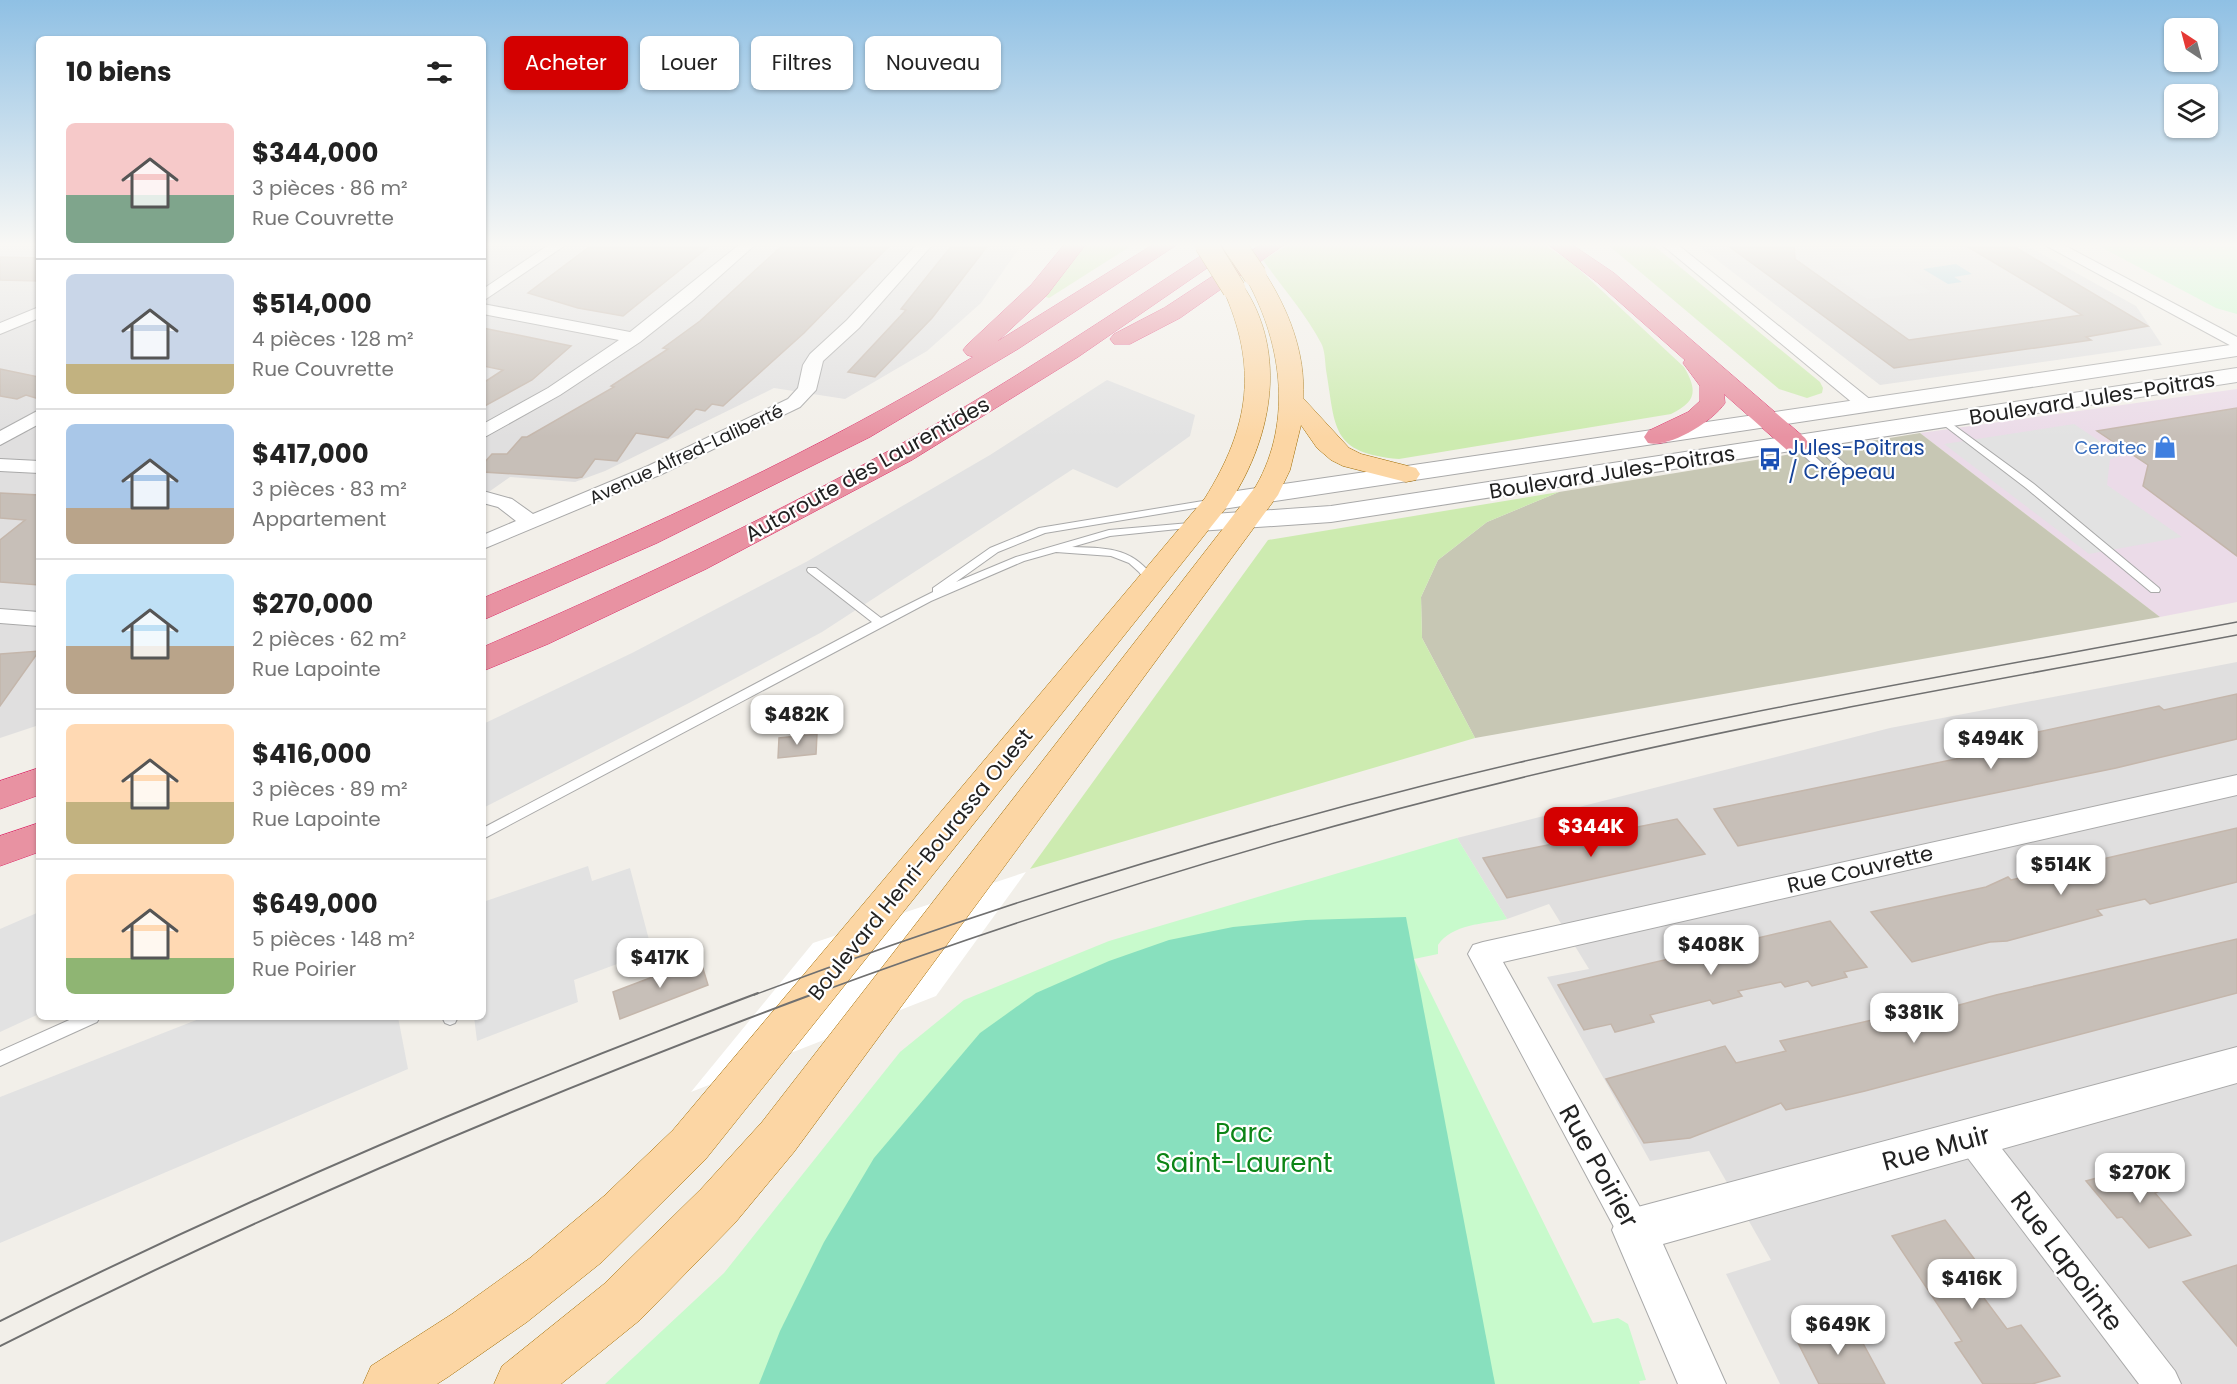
<!DOCTYPE html>
<html lang="fr">
<head>
<meta charset="utf-8">
<style>
  body { margin:0; font-family:Poppins,sans-serif; background:#f2f2f2; color:#222; height:100vh; display:flex; flex-direction:column; font-size:22px; white-space:nowrap }
  * { box-sizing:border-box; margin:0 }
  p { font-size:20px; color:#767676 }
  .icon { flex:none; width:33px; height:33px; fill:none; stroke:currentColor; stroke-width:2; stroke-linecap:round; stroke-linejoin:round }
  .map { position:relative; flex:1; overflow:hidden }
  .sheet { position:absolute; left:36px; top:36px; width:450px; height:984px; display:flex; flex-direction:column; background:#fff; border-radius:9px; box-shadow:0 2px 4px #0004 }
  .sheet>* { flex:none }
  .guide { position:absolute; left:504px; top:36px; width:570px; height:54px; display:flex; gap:12px }
  .needle { width:39px; rotate:324deg }
  .buttons { position:absolute; left:2164px; top:18px; display:grid; gap:12px }
  .buttons a { display:grid; place-items:center; width:54px; height:54px; border-radius:9px; background:#fff; box-shadow:0 2px 4px #0004; font-size:30px }
  .price { position:absolute; translate:-50% -51px; padding:0 14px; border-radius:12px; background:#fff; color:#222; font-size:20px; line-height:39px; filter:drop-shadow(0 2px 3px #0008) }
  .price::after { content:''; position:absolute; left:50%; top:36px; width:18px; height:14px; margin-left:-9px; background:inherit; clip-path:polygon(0 0,100% 0,50% 100%) }
  .price.selected { background:#d40000; color:#fff }
  ul { padding:0; list-style:none }
  li { display:flex; align-items:center; gap:18px; height:150px; padding:0 30px }
  li+li { border-top:2px solid #e0e0e0 }
  li span { display:grid; place-items:center; flex:none; width:168px; height:120px; border-radius:9px; color:#555 }
  li>.icon { margin-inline-start:auto }
  span .icon { width:72px; height:72px; fill:#fffc; stroke-width:1 }
  li b { font-size:26px }
  h2 { display:flex; justify-content:space-between; align-items:center; height:72px; padding:0 30px; font-size:26px }
  .chip { padding:0 21px; border-radius:9px; background:#fff; box-shadow:0 2px 4px #0004; font-size:21px; line-height:54px }
  .chip.selected { background:#d40000; color:#fff }
  .map>svg:first-child { display:block }
  .residential { fill:#e0dfdf }
  .industrial { fill:#ebdbe8 }
  .construction { fill:#c7c7b4 }
  .grass { fill:#cdebb0 }
  .park { fill:#c8facc }
  .pitch { fill:#88e0be }
  .parking { fill:#e2e2e2 }
  .water { fill:#aad3df }
  .pier { fill:#fff }
  .building { fill:#c7bfb8; stroke:#c4b6ab; stroke-width:1.5 }
  .lines { fill:none; stroke-linecap:round; stroke-linejoin:round }
  .service-casing { stroke:#a9a9a9; stroke-width:2 }
  .minor-casing { stroke:#a9a9a9; stroke-width:2 }
  .tertiary-casing { stroke:#a9a9a9; stroke-width:2 }
  .primary-casing { stroke:#a06b00; stroke-width:1 }
  .motorway-casing { stroke:#dc2a67; stroke-width:1 }
  .service { fill:#fff; fill-rule:evenodd }
  .minor { fill:#fff; fill-rule:evenodd }
  .tertiary { fill:#fff; fill-rule:evenodd }
  .primary { fill:#fcd6a4; fill-rule:evenodd }
  .motorway { fill:#e892a2; fill-rule:evenodd }
  .tram-far1 { stroke:#707070; stroke-width:1.5 }
  .tram { stroke:#707070; stroke-width:2 }
  .primary-bridge-casing { stroke:#a06b00; stroke-width:24; stroke-linecap:butt }
  .primary-bridge { stroke:#fcd6a4; stroke-width:23 }
  .labels { text-anchor:middle; dominant-baseline:central; stroke-width:4.5; stroke-linejoin:round; paint-order:stroke }
  .far-shop-label { font-size:18px; fill:#366cbe; stroke:#fff; text-anchor:end }
  .far-street-label { font-size:18px; fill:#222; stroke:#fff }
  .street-label { font-size:21px; fill:#222; stroke:#fff }
  .transit-label { font-size:21px; fill:#164399; stroke:#fff; text-anchor:start }
  .near-park-label { font-size:26px; fill:#0c8416; stroke:#fff }
  .near-street-label { font-size:26px; fill:#222; stroke:#fff }
</style>
</head>
<body>
<div class="map">
<svg width="2237" height="1384" viewBox="0 0 2237 1384">
  <rect width="100%" height="100%" fill="#f2efe9"/>
  <g class="residential">
    <polygon points="0,244 39,244 39,725 0,738"/>
    <polygon points="483,244 1022,244 981,303 927,351 845,399 774,388 605,471 575,482 510,477 483,496"/>
    <polygon points="1696,244 2024,244 2136,306 2162,345 1880,385"/>
    <polygon points="2237,662 2237,1384 1780,1384 1726,1274 1771,1260 1709,1151 1650,1161 1547,977 1589,969 1549,904 1507,919 1457,838 1890,728"/>
  </g>
  <polygon class="industrial" points="2237,389 2237,602 2160,617 1920,433"/>
  <polygon class="construction" points="1920,433 2160,617 1475,738 1422,638 1421,597 1438,560 1487,522 1559,492"/>
  <g class="grass">
    <polygon points="1082,244 1134,244 1049,298 1040,295"/>
    <path d="M1290 244H1542L1570 261 1684 367C1698 391 1696 402 1671 414L1399 459C1330 453 1336 428 1326 370 1325 361 1325 350 1321 343 1306 314 1282 287 1263 260Z"/>
    <polygon points="1607,244 1652,244 1820,382 1823,388 1822,393 1807,398 1779,389"/>
    <polygon points="1559,492 1487,522 1438,560 1421,597 1422,638 1475,738 1030,869 1268,540"/>
  </g>
  <g class="park">
    <polygon points="2095,244 2237,244 2237,314 2216,308"/>
    <path d="M1457 838 1507 919C1484 924 1452 924 1438 945V954L1414 959 1593 1323 1618 1318 1628 1324 1646 1380 1639 1381 1640 1384H605L724 1273 900 1052 964 1000 1109 941Z"/>
  </g>
  <polygon class="pitch" points="1406,917 1495,1384 759,1384 780,1331 824,1242 874,1158 980,1033 1036,993 1109,961 1169,940 1233,927 1306,920"/>
  <g class="parking">
    <polygon points="1859,244 1939,244 1960,256 1839,270 1809,249"/>
    <polygon points="1898,270 1931,292 1867,299 1835,277"/>
    <polygon points="1107,380 1195,415 1190,436 1117,488 1073,469 822,632 689,703 483,808 483,724 632,653 806,562 990,455"/>
    <polygon points="2074,424 2122,456 2110,459 2107,485 2182,537 2089,554 1944,444"/>
    <polygon points="588,866 592,881 630,868 652,951 574,980 578,1002 477,1041 474,1017 483,1017 483,902"/>
    <polygon points="39,912 39,1014 0,1032 0,929"/>
    <polygon points="204,1017 398,1017 408,1069 0,1243 0,1097"/>
  </g>
  <polygon class="water" points="1956,264 1972,274 1954,277 1962,282 1948,284 1923,269"/>
  <polygon class="pier" points="1026,872 936,996 691,1092 813,943"/>
  <g class="building">
    <polygon points="593,244 712,244 623,316 578,308 528,293"/>
    <polygon points="784,244 891,244 804,333 723,406 712,404 705,411 696,409 668,438 636,433 617,461 595,459 582,477 577,478 483,472 483,464 492,454 507,454 522,437 527,437 614,387 611,386 668,349 663,348 700,321"/>
    <polygon points="953,244 989,244 932,318 875,377 848,372 906,310 901,309"/>
    <polygon points="1726,244 1794,244 1795,259 1909,340 2082,315 1963,244 2010,244 2148,326 2086,337 2091,340 1894,368"/>
    <polygon points="0,257 39,258 39,281 0,280"/>
    <polygon points="483,328 523,336 571,346 532,380 483,407 483,383 503,370 483,366"/>
    <polygon points="0,369 39,377 39,399 26,395 17,399 0,396"/>
    <polygon points="2237,408 2237,556 2143,486 2148,465 2097,431"/>
    <polygon points="0,493 39,495 39,585 0,582 0,540 25,520 0,518"/>
    <polygon points="39,651 0,706 0,654"/>
    <polygon points="2237,694 2237,739 2116,768 1738,846 1714,809 1975,755 1972,746 2159,706 2164,710"/>
    <polygon points="817,734 816,754 778,758 779,738"/>
    <polygon points="1677,819 1705,854 1507,898 1483,858"/>
    <polygon points="2237,828 2237,882 2150,904 2145,899 2097,910 2102,915 2007,941 1990,942 1912,962 1871,912 1986,887 2008,877 2011,880"/>
    <polygon points="1830,921 1867,967 1844,972 1847,977 1812,986 1808,981 1785,987 1781,982 1738,991 1742,996 1713,1004 1710,1000 1650,1015 1654,1022 1615,1032 1611,1024 1584,1030 1558,985"/>
    <polygon points="2237,939 2237,993 1865,1091 1786,1110 1781,1103 1690,1138 1644,1143 1606,1079 1725,1046 1736,1063 1786,1051 1780,1041 1872,1020 1878,1027 1996,995"/>
    <polygon points="700,959 708,985 620,1019 613,992"/>
    <polygon points="2148,1164 2168,1187 2155,1193 2191,1235 2149,1248 2122,1217 2117,1218 2086,1181"/>
    <polygon points="1945,1220 1979,1265 1963,1270 2007,1329 2021,1325 2060,1376 2032,1384 1983,1384 1955,1343 1962,1341 1892,1236"/>
    <polygon points="2237,1265 2237,1346 2183,1282"/>
    <polygon points="1852,1323 1885,1384 1819,1384 1792,1331"/>
  </g>
  <g class="lines">
    <g class="service-casing">
      <g id="service">
        <polygon points="1944,418 2034,484 2159,588 2160,590 2159,592 2151,592 2026,488 1941,423 1941,419"/>
        <polygon points="1821,437 1826,440 1828,449 1852,470 1852,474 1827,477 1791,444 1796,441 1799,442 1832,472 1841,470 1821,452 1816,440"/>
        <path d="M1215 499 1220 502 1219 504 1045 533 998 552 956 582 1016 557 1109 530 1201 522 1202 524 1197 527 1110 536 1072 547C1110 548 1134 548 1156 581L1155 583H1147L1139 572 1129 563 1111 556 1056 552 1024 561 931 601 483 839V828L872 622 808 572 807 570 808 568H816L881 618 933 592V588L990 548 1039 528Z"/>
        <polygon points="76,1017 100,1017 97,1022 0,1066 0,1051"/>
        <polygon points="442,1017 458,1017 455,1023 450,1025 445,1023"/>
      </g>
    </g>
    <g class="minor-casing">
      <g id="minor">
        <polygon points="550,244 567,244 483,301 483,289"/>
        <polygon points="740,244 756,244 692,301 640,342 560,395 483,438 483,424 548,388 619,340 483,314 483,304 630,332"/>
        <polygon points="917,244 933,244 859,328 823,361 816,390 800,407 662,474 483,549 483,535 516,521 498,507 483,503 483,491 512,499 533,514 648,466 788,399 798,388 803,365 810,354 847,320"/>
        <polygon points="1661,244 1677,244 1872,401 1875,405 1872,409 1860,409"/>
        <polygon points="2043,244 2062,244 2237,337 2237,349"/>
        <polygon points="39,307 39,318 0,334 0,323"/>
        <polygon points="39,410 39,424 0,445 0,431"/>
        <polygon points="0,459 39,461 39,473 0,471"/>
        <polygon points="0,609 39,612 39,626 0,623"/>
        <polygon points="2237,775 2237,795 1503,962 1646,1218 1651,1230 1646,1242 1634,1247 1622,1242 1468,954 1473,945 1483,942"/>
        <polygon points="1973,1122 1985,1127 2175,1371 2181,1384 2139,1384 1961,1149 1957,1138 1961,1127"/>
      </g>
    </g>
    <g class="tertiary-casing">
      <g id="tertiary">
        <polygon points="2237,344 2237,356 1216,510 1207,507 1203,502 1207,497 1216,494"/>
        <polygon points="2237,368 2237,382 1331,522 1198,531 1189,528 1185,523 1189,518 1198,515 1331,506"/>
        <polygon points="2237,1047 2237,1083 1663,1244 1726,1384 1678,1384 1612,1230 1619,1215 1634,1208"/>
      </g>
    </g>
    <g class="primary-casing">
      <g id="primary">
        <path d="M1255 269 1263 270C1288 308 1306 353 1303 398L1349 448 1361 454 1416 468 1420 474 1416 480 1406 482 1343 466 1331 460 1317 448 1301 425 1290 470 1278 495 794 1152 735 1223 640 1320 561 1384H494L502 1366 604 1284 701 1189 762 1122 1256 486C1294 420 1281 338 1244 275L1247 270Z"/>
        <path d="M1234 282 1242 284C1290 354 1271 443 1226 508L705 1160 602 1262 527 1322 448 1377 437 1384H363L371 1366 452 1314 530 1258 604 1196 673 1130 1205 498C1250 426 1258 367 1223 289L1226 284Z"/>
      </g>
    </g>
    <g class="motorway-casing">
      <g id="motorway">
        <path d="M1065 244H1086L1047 295 998 341 1154 244H1178L1018 349 870 437 657 543 483 620V598C651 527 817 451 973 357L967 355 963 350 967 345 1031 285Z"/>
        <path d="M1219 244H1242L1078 357 912 460 706 569 548 644 483 671V647C622 587 759 523 892 449 1004 387 1111 314 1219 244Z"/>
        <polygon points="1262,244 1285,244 1180,318 1130,344 1114,344 1110,339 1114,334 1164,308"/>
        <path d="M1548 244H1571L1614 273 1805 438 1809 444 1805 450 1796 452 1787 450 1724 394 1725 403C1712 422 1670 448 1648 443L1644 437 1648 431 1688 412 1700 401V386L1683 363 1685 360 1598 283Z"/>
        <polygon points="39,768 39,795 0,809 0,781"/>
        <polygon points="39,823 39,852 0,866 0,836"/>
      </g>
    </g>
    <use href="#service" class="service"/>
    <use href="#minor" class="minor"/>
    <use href="#tertiary" class="tertiary"/>
    <use href="#primary" class="primary"/>
    <use href="#motorway" class="motorway"/>
    <g class="tram-far1">
      <path d="M754 995C973 913 1196 843 1422 786 1691 718 1965 673 2237 622"/>
      <path d="M812 995C1064 902 1322 823 1584 763 1800 713 2019 676 2237 635"/>
    </g>
    <g class="tram">
      <path d="M0 1321C247 1198 500 1090 758 993"/>
      <path d="M0 1346C265 1212 538 1096 816 993"/>
    </g>
    <g class="primary-bridge-casing">
      <g id="primary-bridge">
        <polyline points="1206,244 1234,289"/>
        <polyline points="1234,244 1255,275"/>
      </g>
    </g>
    <use href="#primary-bridge" class="primary-bridge"/>
  </g>
  <linearGradient id="sky" x2="0" y2="1"><stop stop-color="#8fc0e4"/><stop offset="0.56" stop-color="#f9f8f5"/><stop offset="1" stop-color="#f9f8f5" stop-opacity="0"/></linearGradient>
  <rect width="2237" height="437" fill="url(#sky)"/>
  <defs>
    <g id="shop-bare" transform="scale(1.8)"><path d="M-5-2.5h2.3a2.7 3.5 0 0 1 5.4 0H5L5.5 6h-11ZM-1.5-2.5h3a1.5 2.3 0 0 0-3 0Z" fill="#3f7fe0" stroke="#fff" stroke-width="2.5" paint-order="stroke"/></g>
    <g id="bus-bare" transform="scale(1.8)"><path d="M-5-6H5V4H4V6H2V4H-2V6H-4V4H-5ZM-3.5-4V0h7V-4ZM-3.5 1.2v1.5H-2V1.2ZM2 1.2v1.5H3.5V1.2Z" fill="#1a4fb4" stroke="#fff" stroke-width="2.5" paint-order="stroke"/></g>
  </defs>
  <g fill-rule="evenodd">
    <use href="#shop-bare" x="2165" y="447"/>
    <use href="#bus-bare" x="1770" y="459"/>
  </g>
  <g class="labels">
    <g class="far-shop-label">
      <text x="2147" y="447">Ceratec</text>
    </g>
    <g class="far-street-label">
      <text transform="translate(686 454) rotate(-25)">Avenue Alfred-Laliberté</text>
    </g>
    <g class="street-label">
      <text transform="translate(2092 398) rotate(-9)">Boulevard Jules-Poitras</text>
      <text transform="translate(867 469) rotate(-29)">Autoroute des Laurentides</text>
      <text transform="translate(1612 472) rotate(-9)">Boulevard Jules-Poitras</text>
      <text transform="translate(920 864) rotate(-51)">Boulevard Henri-Bourassa Ouest</text>
      <text transform="translate(1860 869) rotate(-13)">Rue Couvrette</text>
    </g>
    <g class="transit-label">
      <text x="1788" y="447">Jules-Poitras<tspan x="1788" dy="24">/ Crépeau</tspan></text>
    </g>
    <g class="near-park-label">
      <text x="1244" y="1133">Parc<tspan x="1244" dy="30">Saint-Laurent</tspan></text>
    </g>
    <g class="near-street-label">
      <text transform="translate(1936 1148) rotate(-15)">Rue Muir</text>
      <text transform="translate(1599 1166) rotate(61)">Rue Poirier</text>
      <text transform="translate(2067 1261) rotate(53)">Rue Lapointe</text>
    </g>
  </g>
</svg>
<div class="buttons">
<a><svg class="needle" viewBox="-14 -14 28 28"><path d="M0-13l5 13h-10z" fill="#e53935"/><path d="M0 13l5-13h-10z" fill="#767676"/></svg></a>
<a><svg class="icon" aria-label="layers" viewBox="0 0 24 24"><path d="M12 4l9 5-9 5-9-5zM3 14l9 5 9-5"/></svg></a>
</div>
<b class="price" style="left:797px;top:746px">$482K</b>
<b class="price" style="left:1991px;top:770px">$494K</b>
<b class="price selected" style="left:1591px;top:858px">$344K</b>
<b class="price" style="left:2061px;top:896px">$514K</b>
<b class="price" style="left:1711px;top:976px">$408K</b>
<b class="price" style="left:660px;top:989px">$417K</b>
<b class="price" style="left:1914px;top:1044px">$381K</b>
<b class="price" style="left:2140px;top:1204px">$270K</b>
<b class="price" style="left:1972px;top:1310px">$416K</b>
<b class="price" style="left:1838px;top:1356px">$649K</b>
<div class="guide">
<a class="chip selected">Acheter</a>
<a class="chip">Louer</a>
<a class="chip">Filtres</a>
<a class="chip">Nouveau</a>
</div>
<section class="sheet">
<h2>10 biens<svg class="icon" aria-label="filters" viewBox="0 0 24 24"><path d="M4 7h16M4 17h16"/><circle cx="9" cy="7" r="2"/><circle cx="15" cy="17" r="2"/></svg></h2>
<ul>
<li><span style="background:linear-gradient(#f6c9c9 60%,#7fa58c 0)"><svg class="icon" aria-label="home" viewBox="0 0 24 24"><path d="M3 11l9-7 9 7M6 9v11h12V9"/></svg></span><div><b>$344,000</b><p>3 pièces · 86 m²</p><p>Rue Couvrette</p></div></li>
<li><span style="background:linear-gradient(#c9d6e8 75%,#c2b280 0)"><svg class="icon" aria-label="home" viewBox="0 0 24 24"><path d="M3 11l9-7 9 7M6 9v11h12V9"/></svg></span><div><b>$514,000</b><p>4 pièces · 128 m²</p><p>Rue Couvrette</p></div></li>
<li><span style="background:linear-gradient(#a9c7e8 70%,#b9a48a 0)"><svg class="icon" aria-label="home" viewBox="0 0 24 24"><path d="M3 11l9-7 9 7M6 9v11h12V9"/></svg></span><div><b>$417,000</b><p>3 pièces · 83 m²</p><p>Appartement</p></div></li>
<li><span style="background:linear-gradient(#bfe0f5 60%,#b9a48a 0)"><svg class="icon" aria-label="home" viewBox="0 0 24 24"><path d="M3 11l9-7 9 7M6 9v11h12V9"/></svg></span><div><b>$270,000</b><p>2 pièces · 62 m²</p><p>Rue Lapointe</p></div></li>
<li><span style="background:linear-gradient(#ffd9b3 65%,#c2b280 0)"><svg class="icon" aria-label="home" viewBox="0 0 24 24"><path d="M3 11l9-7 9 7M6 9v11h12V9"/></svg></span><div><b>$416,000</b><p>3 pièces · 89 m²</p><p>Rue Lapointe</p></div></li>
<li><span style="background:linear-gradient(#ffd9b3 70%,#8fb573 0)"><svg class="icon" aria-label="home" viewBox="0 0 24 24"><path d="M3 11l9-7 9 7M6 9v11h12V9"/></svg></span><div><b>$649,000</b><p>5 pièces · 148 m²</p><p>Rue Poirier</p></div></li>
</ul>
</section>
</div>
</body>
</html>
